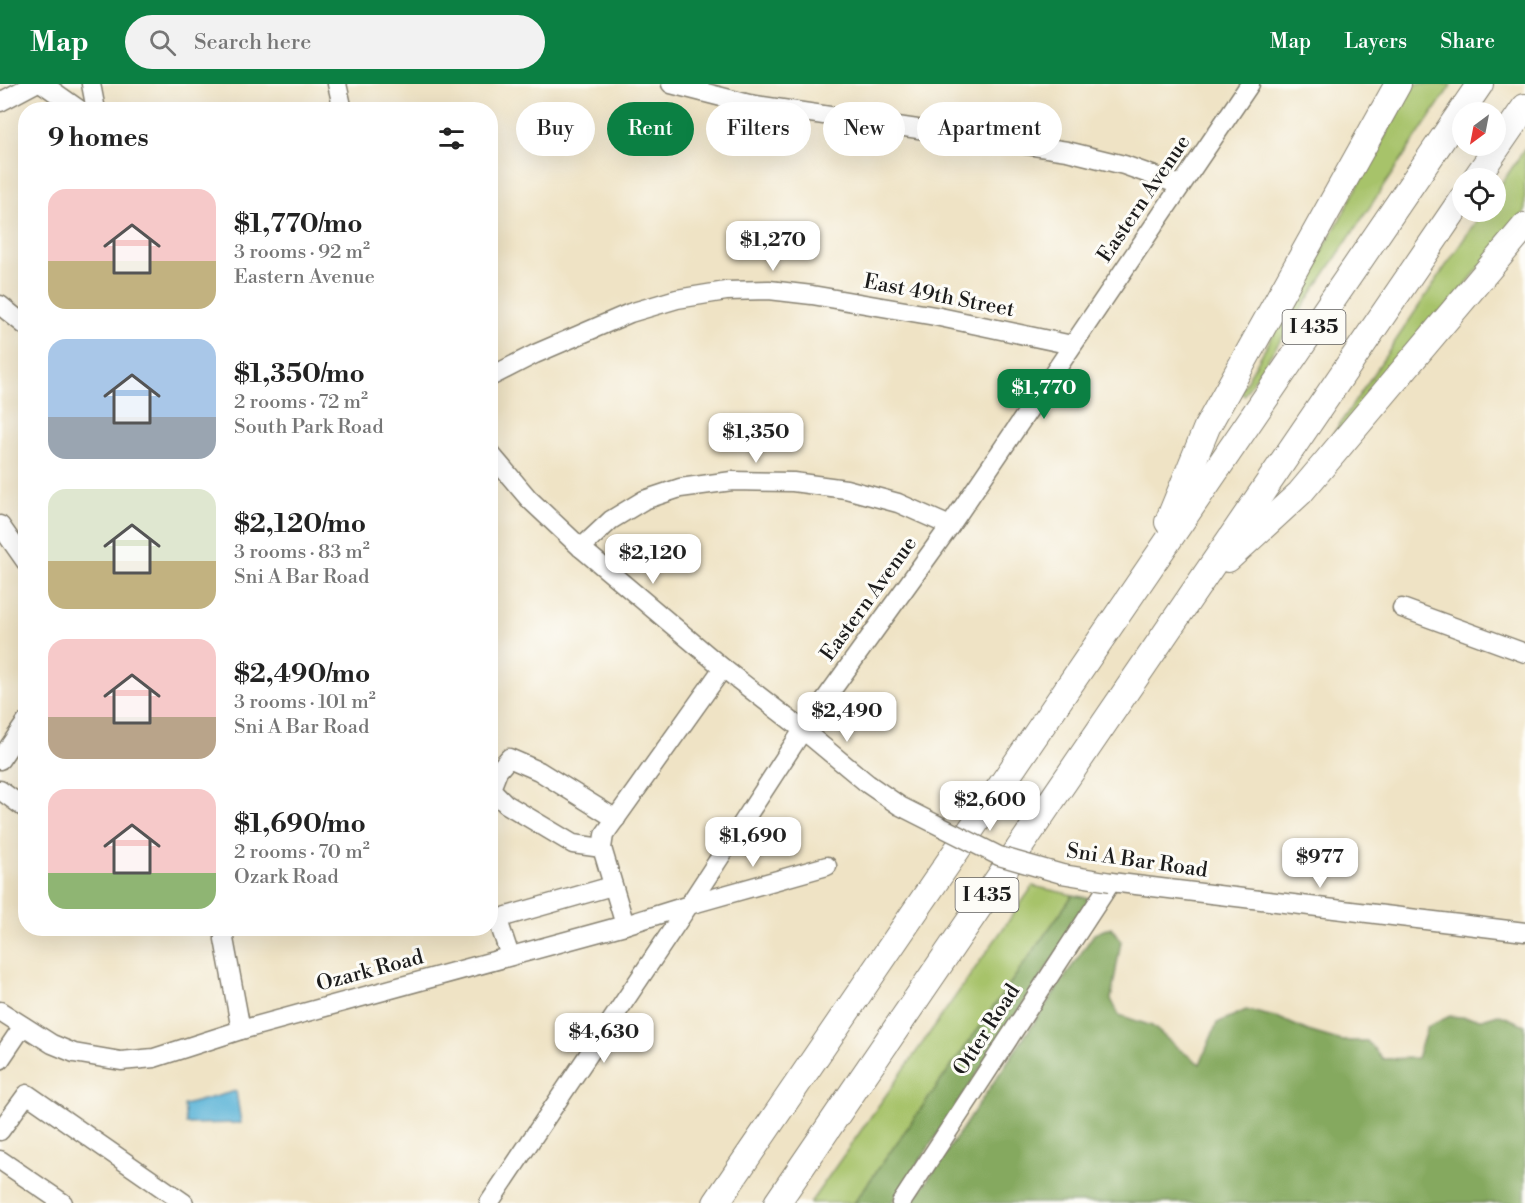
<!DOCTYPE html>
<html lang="en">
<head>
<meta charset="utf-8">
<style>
  body { margin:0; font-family:"Libre Bodoni",serif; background:#f2f2f2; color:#222; height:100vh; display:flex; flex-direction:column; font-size:22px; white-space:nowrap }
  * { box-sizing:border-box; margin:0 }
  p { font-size:20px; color:#767676 }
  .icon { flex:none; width:33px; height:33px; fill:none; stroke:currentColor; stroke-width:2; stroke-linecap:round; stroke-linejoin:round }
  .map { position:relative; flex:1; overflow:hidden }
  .side { position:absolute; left:18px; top:18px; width:480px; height:834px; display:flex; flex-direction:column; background:#fff; border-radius:24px; box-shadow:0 6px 24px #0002 }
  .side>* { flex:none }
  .guide { position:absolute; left:516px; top:18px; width:570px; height:54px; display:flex; gap:12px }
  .needle { width:39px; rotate:212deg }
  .tools { position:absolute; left:1452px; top:18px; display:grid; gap:12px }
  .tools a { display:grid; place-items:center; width:54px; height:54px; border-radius:50%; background:#fff; box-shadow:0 6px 24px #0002; font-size:30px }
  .price { position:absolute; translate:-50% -51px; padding:0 14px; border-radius:12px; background:#fff; color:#222; font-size:20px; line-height:39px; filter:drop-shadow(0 2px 3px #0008) }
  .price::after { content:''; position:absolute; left:50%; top:36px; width:18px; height:14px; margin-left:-9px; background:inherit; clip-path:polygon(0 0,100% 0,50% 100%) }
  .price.active { background:#0b8043; color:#fff }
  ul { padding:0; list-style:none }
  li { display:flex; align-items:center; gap:18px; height:150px; padding:0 30px }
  li span { display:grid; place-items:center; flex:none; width:168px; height:120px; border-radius:18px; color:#555 }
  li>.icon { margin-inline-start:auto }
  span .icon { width:72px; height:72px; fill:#fffc; stroke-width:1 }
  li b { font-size:26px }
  h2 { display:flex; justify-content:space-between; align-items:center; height:72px; padding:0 30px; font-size:26px }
  .chip { padding:0 21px; border-radius:27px; background:#fff; box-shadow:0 6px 24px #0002; font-size:21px; line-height:54px }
  .chip.active { background:#0b8043; color:#fff }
  header { display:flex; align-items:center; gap:36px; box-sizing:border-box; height:84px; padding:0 30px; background:#0b8043; color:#fff }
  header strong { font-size:28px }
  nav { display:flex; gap:33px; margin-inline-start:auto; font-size:21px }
  .search { width:420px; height:54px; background:#f2f2f2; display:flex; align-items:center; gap:15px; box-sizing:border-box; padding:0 21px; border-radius:33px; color:#767676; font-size:22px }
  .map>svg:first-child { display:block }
  .green { fill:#a7c36a; stroke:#627043; stroke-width:1.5 }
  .forest { fill:#85a95e; stroke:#50623d; stroke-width:1.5 }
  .water { fill:#5ab3d7; stroke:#3b687a; stroke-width:1.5 }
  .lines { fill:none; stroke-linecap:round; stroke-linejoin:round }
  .minor-casing { stroke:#868070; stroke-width:21 }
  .highway-casing { stroke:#868070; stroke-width:28 }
  .minor { stroke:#fff; stroke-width:18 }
  .highway { stroke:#fff; stroke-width:26 }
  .minor-bridge-casing { stroke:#868070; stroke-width:21; stroke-linecap:butt }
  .minor-bridge { stroke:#fff; stroke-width:18 }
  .labels { text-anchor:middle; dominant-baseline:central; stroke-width:6; stroke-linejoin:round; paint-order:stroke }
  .shield { fill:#fdfcf7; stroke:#605f5e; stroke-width:1.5 }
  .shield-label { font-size:20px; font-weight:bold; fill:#1c1c1c }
  .street-label { font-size:21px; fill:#1c1c1c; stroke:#fdfcf7 }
</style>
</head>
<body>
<header>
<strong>Map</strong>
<div class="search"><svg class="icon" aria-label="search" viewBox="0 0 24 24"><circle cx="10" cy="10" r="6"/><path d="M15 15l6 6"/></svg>Search here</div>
<nav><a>Map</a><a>Layers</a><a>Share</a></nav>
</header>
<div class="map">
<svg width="1525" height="1119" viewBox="0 0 1525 1119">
  <rect width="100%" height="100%" fill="#fdfcf7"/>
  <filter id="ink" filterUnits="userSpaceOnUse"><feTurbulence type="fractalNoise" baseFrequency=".0167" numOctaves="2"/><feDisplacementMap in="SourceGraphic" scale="12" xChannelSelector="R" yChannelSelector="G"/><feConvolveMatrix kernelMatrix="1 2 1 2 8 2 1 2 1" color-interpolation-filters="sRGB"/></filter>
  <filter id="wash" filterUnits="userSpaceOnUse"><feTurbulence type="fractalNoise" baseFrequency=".008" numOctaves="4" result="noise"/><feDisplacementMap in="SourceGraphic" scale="24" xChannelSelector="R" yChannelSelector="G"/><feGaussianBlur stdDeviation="1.35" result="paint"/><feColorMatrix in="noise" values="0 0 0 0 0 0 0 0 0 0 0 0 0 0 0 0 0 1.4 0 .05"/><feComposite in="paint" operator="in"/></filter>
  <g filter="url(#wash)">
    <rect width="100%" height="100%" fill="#efe3c5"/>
    <g class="green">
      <polygon points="1413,0 1452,0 1244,311 1240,308 1339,137"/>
      <polygon points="1525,64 1525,128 1339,355 1333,350 1482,128 1496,128 1496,108"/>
      <polygon points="1033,802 1073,811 854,1119 810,1119"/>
    </g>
    <g class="forest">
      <polygon points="1073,811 1092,815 892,1119 854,1119"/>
      <polygon points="1111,843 1121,857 1111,915 1119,931 1152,942 1179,965 1200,980 1217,939 1246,926 1279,934 1308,947 1342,957 1367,957 1383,975 1417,974 1427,943 1450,932 1482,935 1498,930 1525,941 1525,1119 912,1119 1094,850"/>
    </g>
    <polygon class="water" points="236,1007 241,1039 186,1040 184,1021"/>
  </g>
  <g filter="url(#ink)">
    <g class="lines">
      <g class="minor-casing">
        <g id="minor">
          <polyline points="43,0 80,26"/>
          <polyline points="91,0 96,26"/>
          <polyline points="337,0 343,26"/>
          <polyline points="671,0 749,20 1067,67 1124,81 1180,101"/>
          <polyline points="0,18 34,0"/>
          <polyline points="0,221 26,242"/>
          <polyline points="490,293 535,270 630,229 677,215 726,207 769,206 812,211 935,232 1072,261"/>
          <polyline points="490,369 529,415 581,464 723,584 803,646 868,700"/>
          <polyline points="0,441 26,478"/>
          <polyline points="581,464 611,436 644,416 680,404 732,397 793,398 846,405 898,419 950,442"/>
          <polyline points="1402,524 1525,569"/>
          <polyline points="0,676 26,638"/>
          <polyline points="0,706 26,725"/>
          <polyline points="602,764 573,760 506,720 491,705 498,687 509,674 539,687 616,735"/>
          <polyline points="625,841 602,764 604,751 723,584"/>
          <polyline points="224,844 224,855 241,946"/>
          <polyline points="510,872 500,842 501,836 507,832 612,802"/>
          <polyline points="0,927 52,960 74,969 121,977 154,974 241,946 625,841 689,821 827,782"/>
          <polyline points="0,976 23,942"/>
          <polyline points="0,1047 27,1010 184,1119"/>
          <polyline points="0,1076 63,1119"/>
          <polyline points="489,1119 689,821 803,646 950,442 1250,0"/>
          <polyline points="901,1119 1111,798 1525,848"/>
        </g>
      </g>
      <g class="highway-casing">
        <g id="highway">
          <polyline points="1476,94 1525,23"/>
          <polyline points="1168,438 1207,343 1398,0"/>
          <polyline points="1228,475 1300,409 1525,142"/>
          <polyline points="716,1119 1480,0"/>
          <polyline points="777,1119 1462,115"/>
        </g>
      </g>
      <use href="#minor" class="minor"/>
      <use href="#highway" class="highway"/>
      <g class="minor-bridge-casing">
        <polyline id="minor-bridge" points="868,700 900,722 999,772 1062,790 1111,798"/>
      </g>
      <use href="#minor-bridge" class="minor-bridge"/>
    </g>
  </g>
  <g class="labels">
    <g class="shield">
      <rect x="1282.5" y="226" width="63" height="34" rx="4.5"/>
      <rect x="955.5" y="794" width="63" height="34" rx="4.5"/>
    </g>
    <g class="shield-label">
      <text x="1314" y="243">I 435</text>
      <text x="987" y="811">I 435</text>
    </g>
    <g class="street-label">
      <text transform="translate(1144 115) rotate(-56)">Eastern Avenue</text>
      <text transform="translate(939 212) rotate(11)">East 49th Street</text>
      <text transform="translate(869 515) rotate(-54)">Eastern Avenue</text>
      <text transform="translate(1137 777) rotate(8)">Sni A Bar Road</text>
      <text transform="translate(370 887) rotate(-15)">Ozark Road</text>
      <text transform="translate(987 946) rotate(-57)">Otter Road</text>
    </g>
  </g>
</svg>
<div class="tools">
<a><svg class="needle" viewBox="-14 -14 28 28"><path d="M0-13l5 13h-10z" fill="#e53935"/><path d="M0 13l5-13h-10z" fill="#767676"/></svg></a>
<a><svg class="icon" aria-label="locate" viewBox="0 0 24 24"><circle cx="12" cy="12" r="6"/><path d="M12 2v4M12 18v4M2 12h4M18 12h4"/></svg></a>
</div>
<b class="price" style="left:773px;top:188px">$1,270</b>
<b class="price active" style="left:1044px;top:336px">$1,770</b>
<b class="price" style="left:756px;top:380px">$1,350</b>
<b class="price" style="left:653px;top:501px">$2,120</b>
<b class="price" style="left:847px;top:659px">$2,490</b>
<b class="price" style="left:990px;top:748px">$2,600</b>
<b class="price" style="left:753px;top:784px">$1,690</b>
<b class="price" style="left:1320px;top:805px">$977</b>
<b class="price" style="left:604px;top:980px">$4,630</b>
<div class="guide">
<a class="chip">Buy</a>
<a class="chip active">Rent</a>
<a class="chip">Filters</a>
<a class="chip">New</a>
<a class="chip">Apartment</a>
</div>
<section class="side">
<h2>9 homes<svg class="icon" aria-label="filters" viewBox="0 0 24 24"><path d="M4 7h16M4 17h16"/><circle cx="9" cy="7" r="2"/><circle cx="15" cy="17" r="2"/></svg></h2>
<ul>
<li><span style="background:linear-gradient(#f6c9c9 60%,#c2b280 0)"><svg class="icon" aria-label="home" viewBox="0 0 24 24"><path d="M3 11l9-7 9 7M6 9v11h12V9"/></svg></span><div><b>$1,770/mo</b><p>3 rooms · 92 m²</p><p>Eastern Avenue</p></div></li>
<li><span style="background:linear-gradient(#a9c7e8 65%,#9aa5b1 0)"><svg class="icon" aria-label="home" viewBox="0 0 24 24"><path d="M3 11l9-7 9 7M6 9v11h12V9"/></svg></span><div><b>$1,350/mo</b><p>2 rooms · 72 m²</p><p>South Park Road</p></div></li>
<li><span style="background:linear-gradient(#dfe7d0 60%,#c2b280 0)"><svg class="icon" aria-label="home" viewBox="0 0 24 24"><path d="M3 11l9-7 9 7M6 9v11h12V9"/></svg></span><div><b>$2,120/mo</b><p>3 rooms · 83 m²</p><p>Sni A Bar Road</p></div></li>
<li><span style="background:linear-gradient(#f6c9c9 65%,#b9a48a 0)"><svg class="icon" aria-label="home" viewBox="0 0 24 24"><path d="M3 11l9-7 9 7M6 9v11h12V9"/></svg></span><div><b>$2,490/mo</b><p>3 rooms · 101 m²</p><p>Sni A Bar Road</p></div></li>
<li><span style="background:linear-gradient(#f6c9c9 70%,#8fb573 0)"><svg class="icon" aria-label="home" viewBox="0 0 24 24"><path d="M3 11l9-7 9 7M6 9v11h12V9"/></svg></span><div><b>$1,690/mo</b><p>2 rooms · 70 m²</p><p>Ozark Road</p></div></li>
</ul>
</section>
</div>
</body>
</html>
